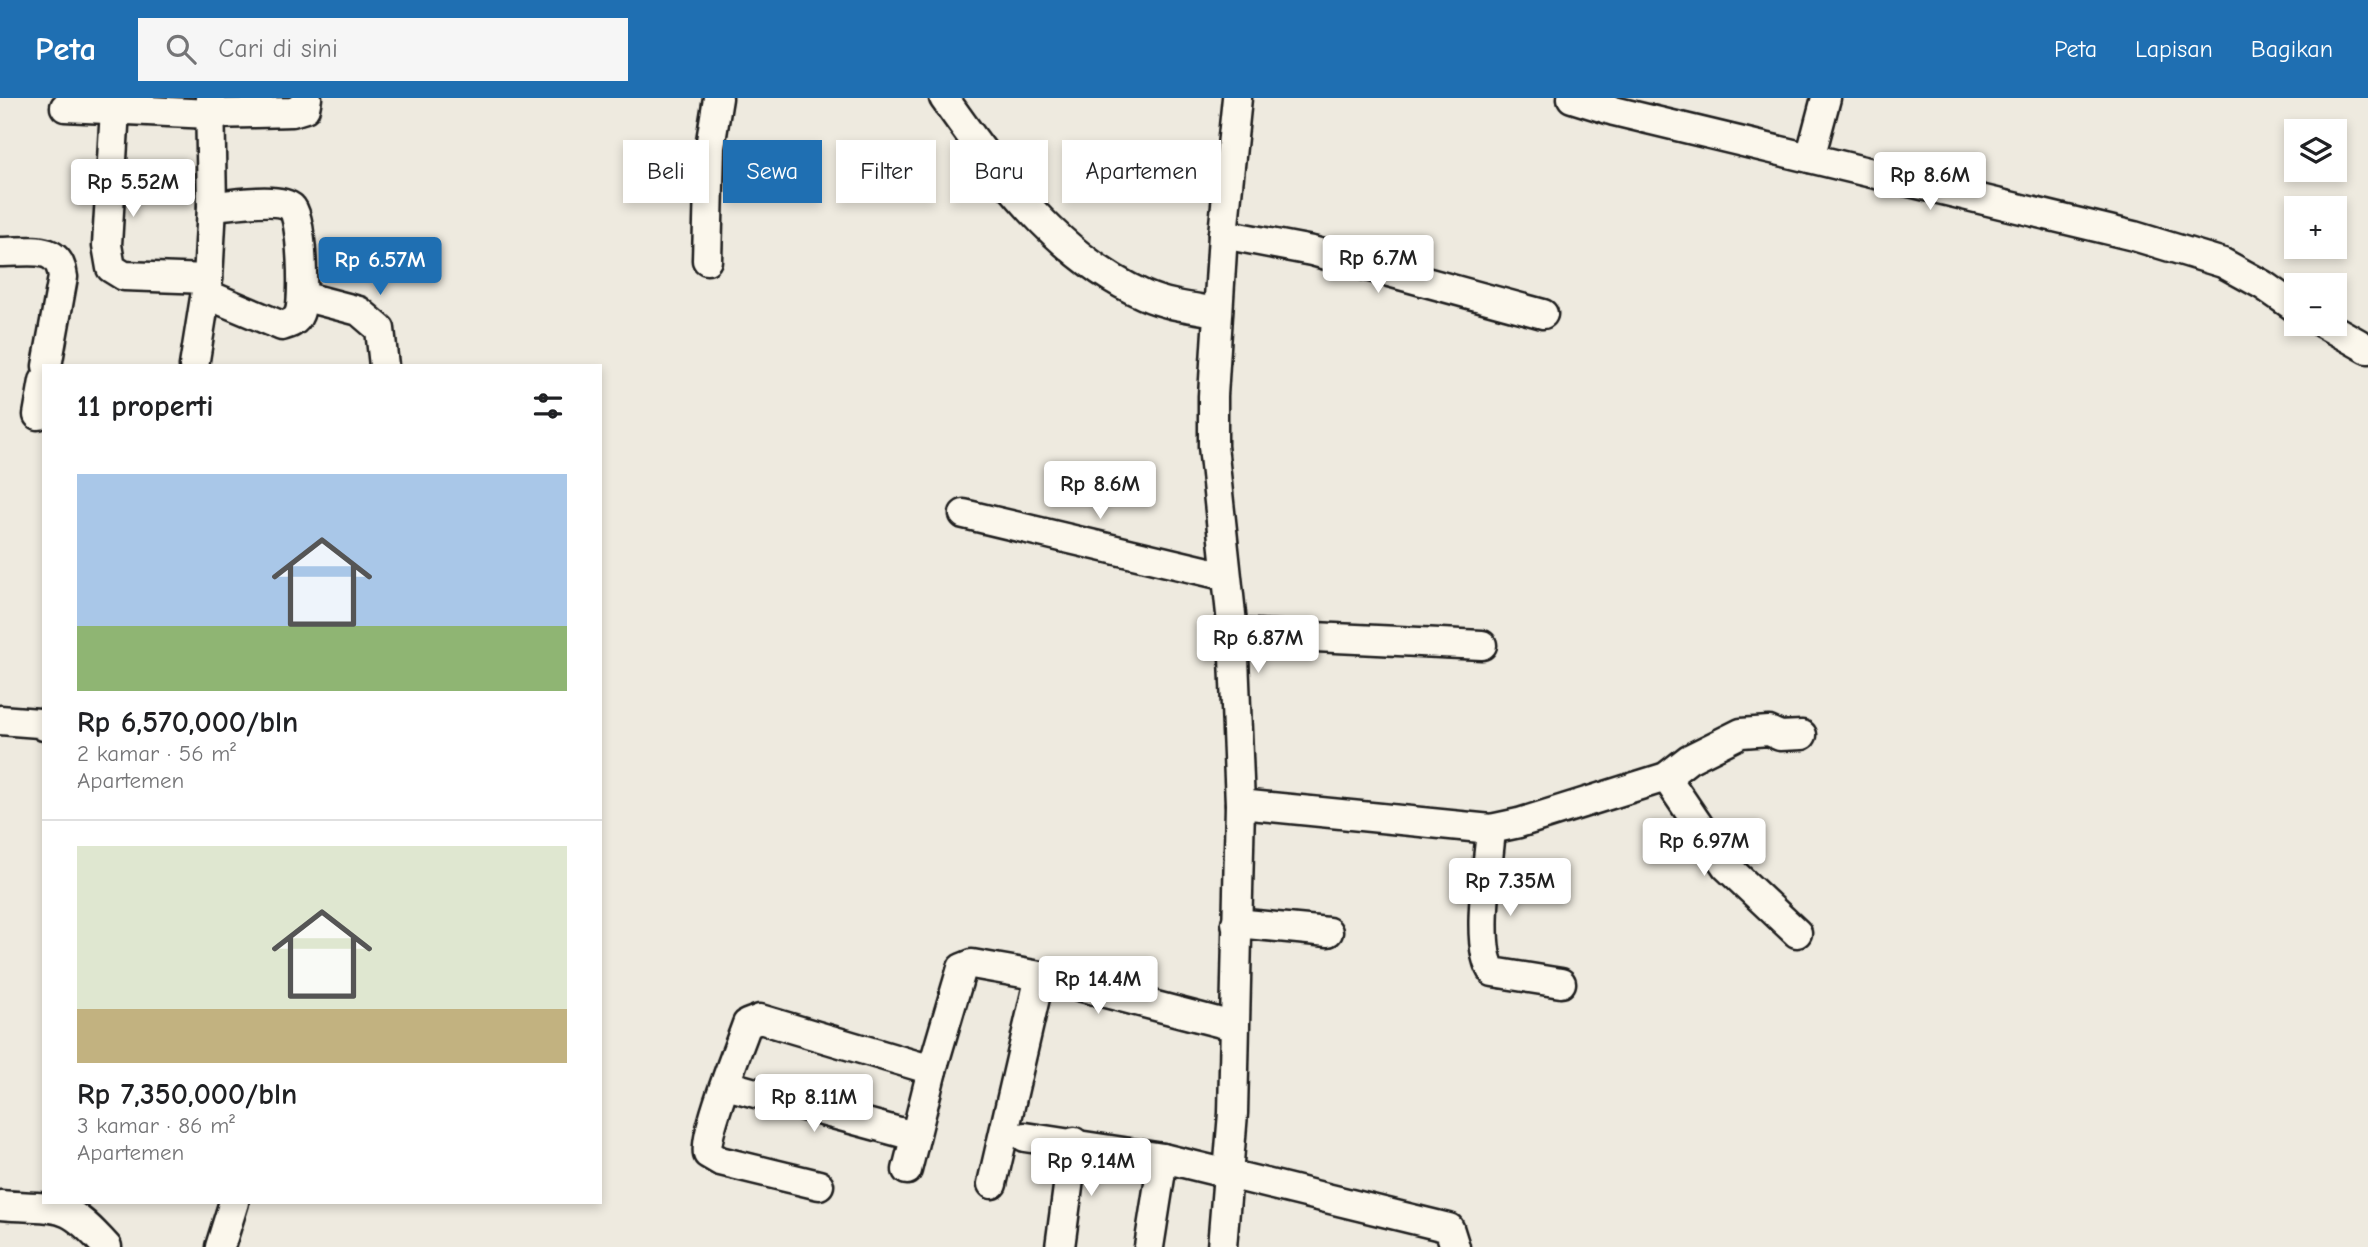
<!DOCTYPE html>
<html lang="id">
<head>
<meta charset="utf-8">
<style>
  body { margin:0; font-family:"Comic Neue",sans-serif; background:#f6f6f6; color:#202124; height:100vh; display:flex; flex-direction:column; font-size:26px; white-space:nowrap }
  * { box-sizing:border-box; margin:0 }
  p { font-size:23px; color:#757577 }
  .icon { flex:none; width:38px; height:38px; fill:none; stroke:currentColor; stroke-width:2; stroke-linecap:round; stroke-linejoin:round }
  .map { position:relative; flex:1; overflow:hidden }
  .drawer { position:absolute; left:42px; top:266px; width:560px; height:840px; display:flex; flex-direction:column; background:#fff; border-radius:0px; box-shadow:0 4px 10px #0003 }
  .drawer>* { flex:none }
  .hud { position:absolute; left:623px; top:42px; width:665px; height:63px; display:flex; gap:14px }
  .buttons { position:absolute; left:2284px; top:21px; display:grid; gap:14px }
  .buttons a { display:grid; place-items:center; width:63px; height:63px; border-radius:0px; background:#fff; box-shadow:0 4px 10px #0003; font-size:35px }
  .price { position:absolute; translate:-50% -60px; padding:0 16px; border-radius:7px; background:#fff; color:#222; font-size:23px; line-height:46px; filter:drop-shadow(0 2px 4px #0008) }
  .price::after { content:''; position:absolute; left:50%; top:42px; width:21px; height:16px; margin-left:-10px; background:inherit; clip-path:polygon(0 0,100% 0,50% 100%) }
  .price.active { background:#1f6fb2; color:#fff }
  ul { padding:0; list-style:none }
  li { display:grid; align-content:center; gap:14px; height:371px; padding:0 35px }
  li+li { border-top:2px solid #e0e0e0 }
  li span { display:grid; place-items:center; height:217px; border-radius:0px; color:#555 }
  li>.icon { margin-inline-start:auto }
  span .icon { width:126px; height:126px; fill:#fffc; stroke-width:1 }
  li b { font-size:30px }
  h2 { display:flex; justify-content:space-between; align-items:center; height:84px; padding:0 35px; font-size:30px }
  .chip { padding:0 24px; border-radius:0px; background:#fff; box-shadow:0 4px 10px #0003; font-size:24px; line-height:63px }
  .chip.active { background:#1f6fb2; color:#fff }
  header { display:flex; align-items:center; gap:42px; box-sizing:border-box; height:98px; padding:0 35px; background:#1f6fb2; color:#fff }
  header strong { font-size:33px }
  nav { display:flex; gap:38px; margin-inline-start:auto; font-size:24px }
  .search { width:490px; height:63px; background:#f6f6f6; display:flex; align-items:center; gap:18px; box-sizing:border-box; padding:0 24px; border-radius:0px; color:#757577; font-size:26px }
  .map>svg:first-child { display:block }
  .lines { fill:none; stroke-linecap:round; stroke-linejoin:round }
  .minor-casing { stroke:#1c1c1c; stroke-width:33 }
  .minor { stroke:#fbf7ec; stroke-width:28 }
</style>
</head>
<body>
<header>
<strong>Peta</strong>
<div class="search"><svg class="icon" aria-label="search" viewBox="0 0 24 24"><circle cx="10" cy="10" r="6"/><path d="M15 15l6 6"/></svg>Cari di sini</div>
<nav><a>Peta</a><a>Lapisan</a><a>Bagikan</a></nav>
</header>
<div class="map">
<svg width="2368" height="1149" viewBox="0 0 2368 1149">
  <rect width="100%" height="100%" fill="#eeeadf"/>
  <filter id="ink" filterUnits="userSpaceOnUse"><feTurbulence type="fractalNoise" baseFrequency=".0143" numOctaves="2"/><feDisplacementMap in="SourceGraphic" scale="14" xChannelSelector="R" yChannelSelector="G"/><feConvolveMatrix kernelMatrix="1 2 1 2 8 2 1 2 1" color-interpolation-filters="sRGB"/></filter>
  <g filter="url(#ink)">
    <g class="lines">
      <g class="minor-casing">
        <g id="minor">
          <path d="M944 0C997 75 1058 159 1144 197 1166 207 1194 210 1217 214"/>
          <polyline points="1572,0 1614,13 2134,138 2223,165 2263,187 2296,210"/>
          <polyline points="65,9 210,16 292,14 305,10 307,0"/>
          <polyline points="115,11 107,147 111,170 124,178 208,181"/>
          <polyline points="1810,60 1826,0"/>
          <polyline points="1223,136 1312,153 1543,216"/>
          <path d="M0 154C27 155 59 144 63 179L47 268"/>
          <polyline points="707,162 710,49 718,0"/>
          <path d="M206 196 282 228C289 226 296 224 299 216 305 204 302 118 292 110 280 98 230 107 212 108"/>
          <polyline points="302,198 359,213 380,231 384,268"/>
          <polyline points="2324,226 2368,251"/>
          <polyline points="194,268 208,181 212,108 210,0"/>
          <polyline points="38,317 44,283"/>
          <polyline points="964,416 1226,478"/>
          <polyline points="1233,535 1482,547"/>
          <polyline points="0,622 39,625 44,628"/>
          <polyline points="1666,679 1726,768 1797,835"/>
          <polyline points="1240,706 1491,731 1519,725 1666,679 1689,661 1741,635 1769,633 1780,638 1802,637"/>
          <path d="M1491 731C1489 763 1474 851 1493 874L1561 885"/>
          <polyline points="1236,825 1328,834"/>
          <polyline points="726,987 914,1038"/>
          <polyline points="1025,1039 1163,1060 1449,1130 1455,1149"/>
          <polyline points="907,1072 932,972"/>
          <polyline points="992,1086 1040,878"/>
          <path d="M819 1087 720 1063 708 1056C703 1037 739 949 747 926L760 921 932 972 962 870 972 866 1040 878 1233 928"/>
          <path d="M0 1107C61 1112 64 1101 107 1149"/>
          <polyline points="220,1149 234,1104"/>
          <polyline points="1060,1149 1074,1044"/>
          <polyline points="1149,1149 1163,1060"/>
          <polyline points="1222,1149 1233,1015 1240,706 1233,535 1213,348 1213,298 1223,136 1237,0"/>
        </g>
      </g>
      <use href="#minor" class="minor"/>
    </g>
  </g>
</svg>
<div class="buttons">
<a><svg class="icon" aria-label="layers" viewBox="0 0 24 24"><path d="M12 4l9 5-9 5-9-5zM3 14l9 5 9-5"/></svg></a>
<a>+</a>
<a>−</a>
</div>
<b class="price" style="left:1930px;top:114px">Rp 8.6M</b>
<b class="price" style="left:133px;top:121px">Rp 5.52M</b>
<b class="price" style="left:1378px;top:197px">Rp 6.7M</b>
<b class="price active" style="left:380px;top:199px">Rp 6.57M</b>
<b class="price" style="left:1100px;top:423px">Rp 8.6M</b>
<b class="price" style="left:1258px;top:577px">Rp 6.87M</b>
<b class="price" style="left:1704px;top:780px">Rp 6.97M</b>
<b class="price" style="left:1510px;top:820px">Rp 7.35M</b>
<b class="price" style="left:1098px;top:918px">Rp 14.4M</b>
<b class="price" style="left:814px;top:1036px">Rp 8.11M</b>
<b class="price" style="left:1091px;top:1100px">Rp 9.14M</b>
<div class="hud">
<a class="chip">Beli</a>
<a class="chip active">Sewa</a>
<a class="chip">Filter</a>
<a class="chip">Baru</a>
<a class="chip">Apartemen</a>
</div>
<section class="drawer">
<h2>11 properti<svg class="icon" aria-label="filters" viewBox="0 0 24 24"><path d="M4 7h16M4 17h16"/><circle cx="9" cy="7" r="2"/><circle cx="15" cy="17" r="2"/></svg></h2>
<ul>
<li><span style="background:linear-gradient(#a9c7e8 70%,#8fb573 0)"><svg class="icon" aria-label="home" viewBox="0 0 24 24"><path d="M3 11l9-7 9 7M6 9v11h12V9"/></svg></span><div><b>Rp 6,570,000/bln</b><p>2 kamar · 56 m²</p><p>Apartemen</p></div></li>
<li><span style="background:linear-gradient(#dfe7d0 75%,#c2b280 0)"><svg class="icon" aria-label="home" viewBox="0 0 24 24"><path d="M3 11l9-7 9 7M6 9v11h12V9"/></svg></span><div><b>Rp 7,350,000/bln</b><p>3 kamar · 86 m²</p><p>Apartemen</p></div></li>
</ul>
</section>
</div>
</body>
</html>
